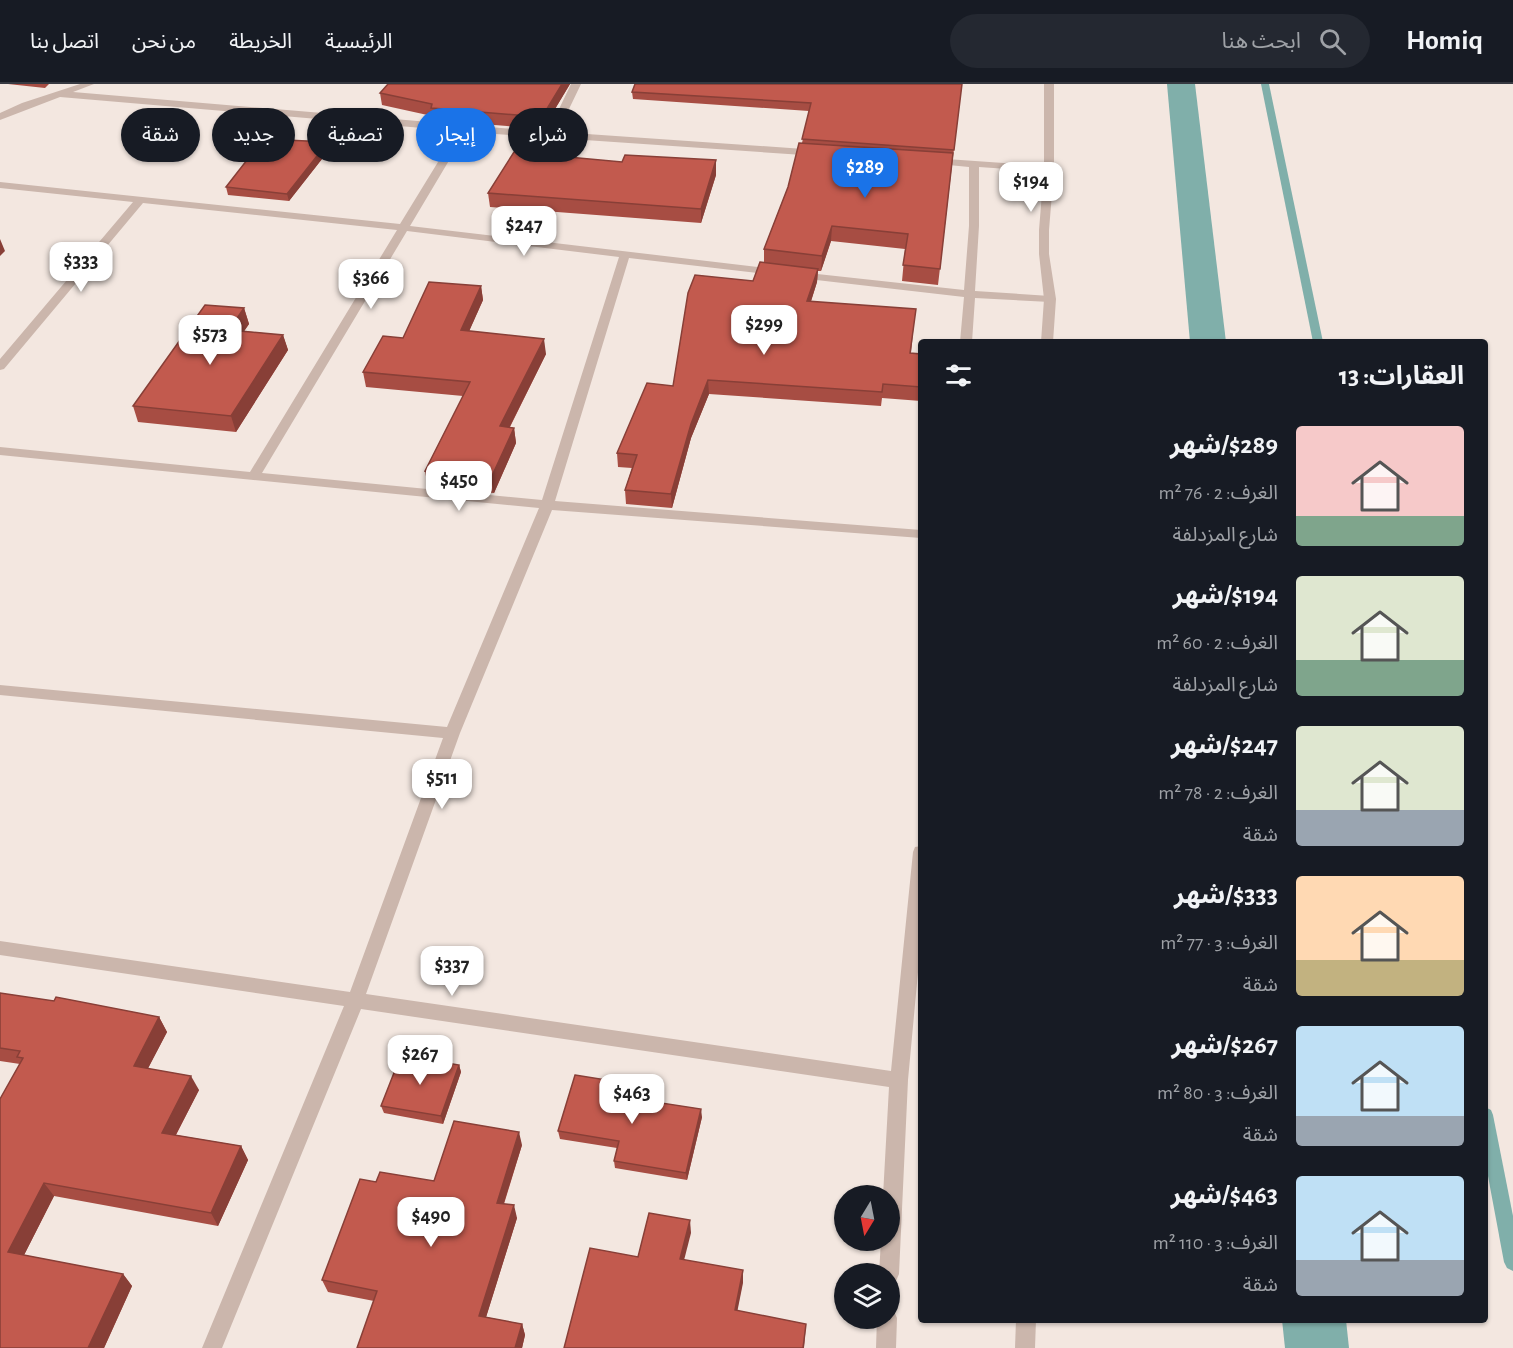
<!DOCTYPE html>
<html lang="ar">
<head>
<meta charset="utf-8">
<style>
  body { margin:0; font-family:"Alegreya Sans","Noto Sans Arabic",sans-serif; background:#242831; color:#f1f3f6; direction:rtl; height:100vh; display:flex; flex-direction:column; font-size:22px; white-space:nowrap }
  * { box-sizing:border-box; margin:0 }
  p { font-size:20px; color:#9ea1a6 }
  .icon { flex:none; width:33px; height:33px; fill:none; stroke:currentColor; stroke-width:2; stroke-linecap:round; stroke-linejoin:round }
  .map { position:relative; flex:1; overflow:hidden; direction:ltr }
  .side { position:absolute; left:918px; top:255px; width:570px; height:984px; display:flex; flex-direction:column; background:#171b24; border-radius:6px; box-shadow:0 2px 4px #0004; direction:rtl }
  .side>* { flex:none }
  .banner { position:absolute; left:18px; top:24px; width:570px; height:54px; direction:rtl; display:flex; gap:12px }
  .needle { width:39px; rotate:190deg }
  .tools { position:absolute; left:834px; top:1101px; display:grid; gap:12px }
  .tools a { display:grid; place-items:center; width:66px; height:66px; border-radius:50%; background:#171b24; box-shadow:0 2px 4px #0004; font-size:30px }
  .price { position:absolute; translate:-50% -51px; padding:0 14px; border-radius:12px; background:#fff; color:#222; font-size:20px; line-height:39px; filter:drop-shadow(0 2px 3px #0008) }
  .price::after { content:''; position:absolute; left:50%; top:36px; width:18px; height:14px; margin-left:-9px; background:inherit; clip-path:polygon(0 0,100% 0,50% 100%) }
  .price.on { background:#1a73e8; color:#fff }
  ul { padding:0; list-style:none }
  li { display:flex; align-items:center; gap:18px; height:150px; padding:0 24px }
  li span { display:grid; place-items:center; flex:none; width:168px; height:120px; border-radius:6px; color:#555 }
  li>.icon { margin-inline-start:auto }
  span .icon { width:72px; height:72px; fill:#fffc; stroke-width:1 }
  li b { font-size:26px }
  h2 { display:flex; justify-content:space-between; align-items:center; height:72px; padding:0 24px; font-size:26px }
  .tag { padding:0 21px; border-radius:27px; background:#171b24; box-shadow:0 2px 4px #0004; font-size:21px; line-height:54px }
  .tag.on { background:#1a73e8; color:#fff }
  header { display:flex; align-items:center; gap:36px; box-sizing:border-box; height:84px; padding:0 30px; background:#171b24; border-bottom:2px solid #363941 }
  header strong { font-size:28px }
  nav { display:flex; gap:33px; margin-inline-start:auto; font-size:21px }
  .search { width:420px; height:54px; background:#242831; display:flex; align-items:center; gap:15px; box-sizing:border-box; padding:0 21px; border-radius:33px; color:#9ea1a6; font-size:22px }
  .map>svg:first-child { display:block }
  .lines { fill:none; stroke-linecap:round; stroke-linejoin:round }
  .stream { fill:#80afaa; fill-rule:evenodd }
  .canal { fill:#80afaa; fill-rule:evenodd }
  .minor { fill:#cbb6ac; fill-rule:evenodd }
  .tertiary { fill:#cbb6ac; fill-rule:evenodd }
  .wall { fill:#a74d43 }
  .shaded-wall { fill:#883f37 }
  .building { fill:#c25a4e; stroke:#883f37; stroke-width:1.5 }
</style>
</head>
<body>
<header>
<strong>Homiq</strong>
<div class="search"><svg class="icon" aria-label="search" viewBox="0 0 24 24"><circle cx="10" cy="10" r="6"/><path d="M15 15l6 6"/></svg>ابحث هنا</div>
<nav><a>الرئيسية</a><a>الخريطة</a><a>من نحن</a><a>اتصل بنا</a></nav>
</header>
<div class="map">
<svg width="1513" height="1264" viewBox="0 0 1513 1264">
  <rect width="100%" height="100%" fill="#f3e7e0"/>
  <g class="lines">
    <g class="stream">
      <polygon points="1261,0 1269,0 1323,258 1313,258"/>
      <polygon points="1485,1023 1491,1026 1493,1031 1513,1132 1513,1187 1507,1184 1504,1178 1485,1076"/>
    </g>
    <g class="canal">
      <polygon points="1167,0 1195,0 1226,258 1190,258"/>
      <polygon points="1282,1236 1346,1236 1349,1264 1285,1264"/>
    </g>
    <g class="minor">
      <path d="M80 0H94L73 8 548 48 571 0H581L558 48 818 66 823 69 818 72 466 48 410 142 775 185 780 188 775 191 629 174 555 417 921 446V454L552 426 460 649 366 910 891 987 913 768 915 763 921 762V856L908 996 899 1190 896 1197 890 1200V1190H879L881 1156H890V1112H883L889 1003 361 925 222 1264H202L344 922 0 871V857L350 908 443 654 0 611V601L447 643 539 424 0 371V363L250 388 397 146 143 119 4 285 0 286V275L133 118 0 104V98L400 140 457 47 60 13 0 36V29L22 19ZM407 147 619 173 542 416 262 389Z"/>
      <polygon points="932,74 1049,82 1054,85 1049,88 979,83 979,142 975,207 1050,212 1056,215 1050,218 975,214 972,258 960,258 964,213 799,194 794,191 799,188 964,206 969,142 969,83 928,79 928,75"/>
      <polygon points="890,1225 894,1227 897,1234 896,1264 876,1264 877,1234 890,1234"/>
    </g>
    <g class="tertiary">
      <polygon points="1044,0 1054,0 1054,85 1049,146 1049,170 1056,215 1053,258 1041,258 1044,215 1039,170 1039,146 1044,85"/>
      <polygon points="1016,1236 1036,1236 1035,1264 1015,1264"/>
    </g>
  </g>
  <g class="wall">
    <polygon points="8,0 49,0 45,4"/>
    <polygon points="386,0 570,0 543,45 433,36 432,32 382,21 380,9 388,0"/>
    <polygon points="962,0 953,73 938,201 902,197 905,165 831,157 821,187 818,187 817,198 811,217 914,239 911,269 921,270 921,317 882,314 881,322 709,310 691,354 672,424 626,420 625,406 632,384 618,383 617,369 673,302 753,197 764,178 764,165 788,103 802,59 809,27 633,15 632,8"/>
    <polygon points="328,58 329,66 289,117 228,111 226,103"/>
    <polygon points="716,91 701,139 490,123 488,109"/>
    <polygon points="481,202 483,216 469,247 546,270 510,343 514,344 516,359 494,409 428,403 425,387 463,312 366,303 363,288 403,254"/>
    <polygon points="244,224 249,240 244,247 283,251 288,266 236,348 138,338 133,322"/>
    <polygon points="0,909 159,933 167,948 148,984 199,1006 176,1051 241,1062 248,1076 218,1142 54,1112 24,1171 123,1190 132,1202 104,1264 0,1264 20,980 0,977"/>
    <polygon points="459,981 461,988 443,1040 384,1029 381,1022"/>
    <polygon points="613,997 614,1005 612,1011 702,1033 687,1096 615,1084 614,1077 617,1064 560,1055 558,1047"/>
    <polygon points="522,1061 504,1120 517,1134 486,1233 522,1240 525,1251 522,1264 357,1264 374,1217 328,1208 322,1196 376,1098 434,1097"/>
  </g>
  <g class="shaded-wall">
    <polygon points="562,0 570,0 543,45 542,33"/>
    <polygon points="328,58 329,66 289,117 287,110"/>
    <polygon points="716,76 716,91 701,139 701,125"/>
    <polygon points="832,142 831,157 821,187 822,172"/>
    <polygon points="0,155 5,167 0,172"/>
    <polygon points="818,185 817,198 807,230 807,217"/>
    <polygon points="481,202 483,216 463,261 461,246"/>
    <polygon points="244,224 249,240 234,262 229,246"/>
    <polygon points="283,251 288,266 236,348 231,332"/>
    <polygon points="544,255 546,270 502,358 500,342"/>
    <polygon points="708,296 709,310 691,354 672,424 671,410 691,340"/>
    <polygon points="514,344 516,359 494,409 491,394"/>
    <polygon points="159,933 167,948 142,996 134,982"/>
    <polygon points="459,981 461,988 443,1040 441,1032"/>
    <polygon points="191,992 199,1006 170,1062 162,1049"/>
    <polygon points="613,997 614,1005 610,1018 609,1011"/>
    <polygon points="701,1025 702,1033 687,1096 686,1089"/>
    <polygon points="519,1048 522,1061 500,1131 497,1119"/>
    <polygon points="241,1062 248,1076 218,1142 211,1129"/>
    <polygon points="44,1099 54,1112 19,1181 8,1168"/>
    <polygon points="514,1121 517,1134 483,1243 479,1232"/>
    <polygon points="690,1136 691,1149 681,1188 680,1175"/>
    <polygon points="743,1186 743,1199 735,1239 735,1226"/>
    <polygon points="123,1190 132,1202 104,1264 88,1264"/>
    <polygon points="522,1240 525,1251 522,1264 515,1264"/>
    <polygon points="806,1240 804,1264 803,1264"/>
  </g>
  <g class="building">
    <polygon points="388,0 562,0 542,33 431,24 432,20 380,9"/>
    <polygon points="635,0 962,0 954,66 802,55 811,19 632,8"/>
    <polygon points="285,56 328,58 287,110 226,103 254,67 275,69"/>
    <polygon points="799,59 953,69 940,185 903,181 908,150 832,142 822,172 764,165 788,103"/>
    <polygon points="514,68 622,78 625,71 716,76 701,125 488,109"/>
    <polygon points="760,178 818,185 807,217 916,225 910,269 921,270 921,303 883,300 882,308 708,296 691,340 671,410 625,406 637,371 617,369 647,299 673,302 688,209 695,191 753,197"/>
    <polygon points="429,198 481,202 461,246 544,255 500,342 514,344 491,394 425,387 470,298 363,288 383,252 403,254"/>
    <polygon points="205,221 244,224 229,246 283,251 231,332 133,322"/>
    <polygon points="0,909 54,917 56,913 159,933 134,982 191,992 162,1049 241,1062 211,1129 44,1099 8,1168 123,1190 88,1264 0,1264 0,1015 23,974 17,973 20,967 0,964"/>
    <polygon points="401,971 459,981 441,1032 381,1022"/>
    <polygon points="575,991 613,997 609,1011 701,1025 686,1089 614,1077 619,1057 558,1047"/>
    <polygon points="454,1037 519,1048 497,1119 514,1121 479,1232 522,1240 515,1264 357,1264 377,1207 322,1196 360,1095 376,1098 380,1088 434,1097"/>
    <polygon points="649,1129 690,1136 680,1175 743,1186 735,1226 806,1240 803,1264 564,1264 590,1164 638,1173"/>
  </g>
</svg>
<div class="tools">
<a><svg class="needle" viewBox="-14 -14 28 28"><path d="M0-13l5 13h-10z" fill="#e53935"/><path d="M0 13l5-13h-10z" fill="#9ea1a6"/></svg></a>
<a><svg class="icon" aria-label="layers" viewBox="0 0 24 24"><path d="M12 4l9 5-9 5-9-5zM3 14l9 5 9-5"/></svg></a>
</div>
<b class="price on" style="left:865px;top:115px">$289</b>
<b class="price" style="left:1031px;top:129px">$194</b>
<b class="price" style="left:524px;top:173px">$247</b>
<b class="price" style="left:81px;top:209px">$333</b>
<b class="price" style="left:371px;top:226px">$366</b>
<b class="price" style="left:764px;top:272px">$299</b>
<b class="price" style="left:210px;top:282px">$573</b>
<b class="price" style="left:459px;top:428px">$450</b>
<b class="price" style="left:442px;top:726px">$511</b>
<b class="price" style="left:452px;top:913px">$337</b>
<b class="price" style="left:420px;top:1002px">$267</b>
<b class="price" style="left:632px;top:1041px">$463</b>
<b class="price" style="left:431px;top:1164px">$490</b>
<div class="banner">
<a class="tag">شراء</a>
<a class="tag on">إيجار</a>
<a class="tag">تصفية</a>
<a class="tag">جديد</a>
<a class="tag">شقة</a>
</div>
<section class="side">
<h2>العقارات: 13<svg class="icon" aria-label="filters" viewBox="0 0 24 24"><path d="M4 7h16M4 17h16"/><circle cx="9" cy="7" r="2"/><circle cx="15" cy="17" r="2"/></svg></h2>
<ul>
<li><span style="background:linear-gradient(#f6c9c9 75%,#7fa58c 0)"><svg class="icon" aria-label="home" viewBox="0 0 24 24"><path d="M3 11l9-7 9 7M6 9v11h12V9"/></svg></span><div><b>$289/شهر</b><p>الغرف: 2 · 76 m²</p><p>شارع المزدلفة</p></div></li>
<li><span style="background:linear-gradient(#dfe7d0 70%,#7fa58c 0)"><svg class="icon" aria-label="home" viewBox="0 0 24 24"><path d="M3 11l9-7 9 7M6 9v11h12V9"/></svg></span><div><b>$194/شهر</b><p>الغرف: 2 · 60 m²</p><p>شارع المزدلفة</p></div></li>
<li><span style="background:linear-gradient(#dfe7d0 70%,#9aa5b1 0)"><svg class="icon" aria-label="home" viewBox="0 0 24 24"><path d="M3 11l9-7 9 7M6 9v11h12V9"/></svg></span><div><b>$247/شهر</b><p>الغرف: 2 · 78 m²</p><p>شقة</p></div></li>
<li><span style="background:linear-gradient(#ffd9b3 70%,#c2b280 0)"><svg class="icon" aria-label="home" viewBox="0 0 24 24"><path d="M3 11l9-7 9 7M6 9v11h12V9"/></svg></span><div><b>$333/شهر</b><p>الغرف: 3 · 77 m²</p><p>شقة</p></div></li>
<li><span style="background:linear-gradient(#bfe0f5 75%,#9aa5b1 0)"><svg class="icon" aria-label="home" viewBox="0 0 24 24"><path d="M3 11l9-7 9 7M6 9v11h12V9"/></svg></span><div><b>$267/شهر</b><p>الغرف: 3 · 80 m²</p><p>شقة</p></div></li>
<li><span style="background:linear-gradient(#bfe0f5 70%,#9aa5b1 0)"><svg class="icon" aria-label="home" viewBox="0 0 24 24"><path d="M3 11l9-7 9 7M6 9v11h12V9"/></svg></span><div><b>$463/شهر</b><p>الغرف: 3 · 110 m²</p><p>شقة</p></div></li>
</ul>
</section>
</div>
</body>
</html>
